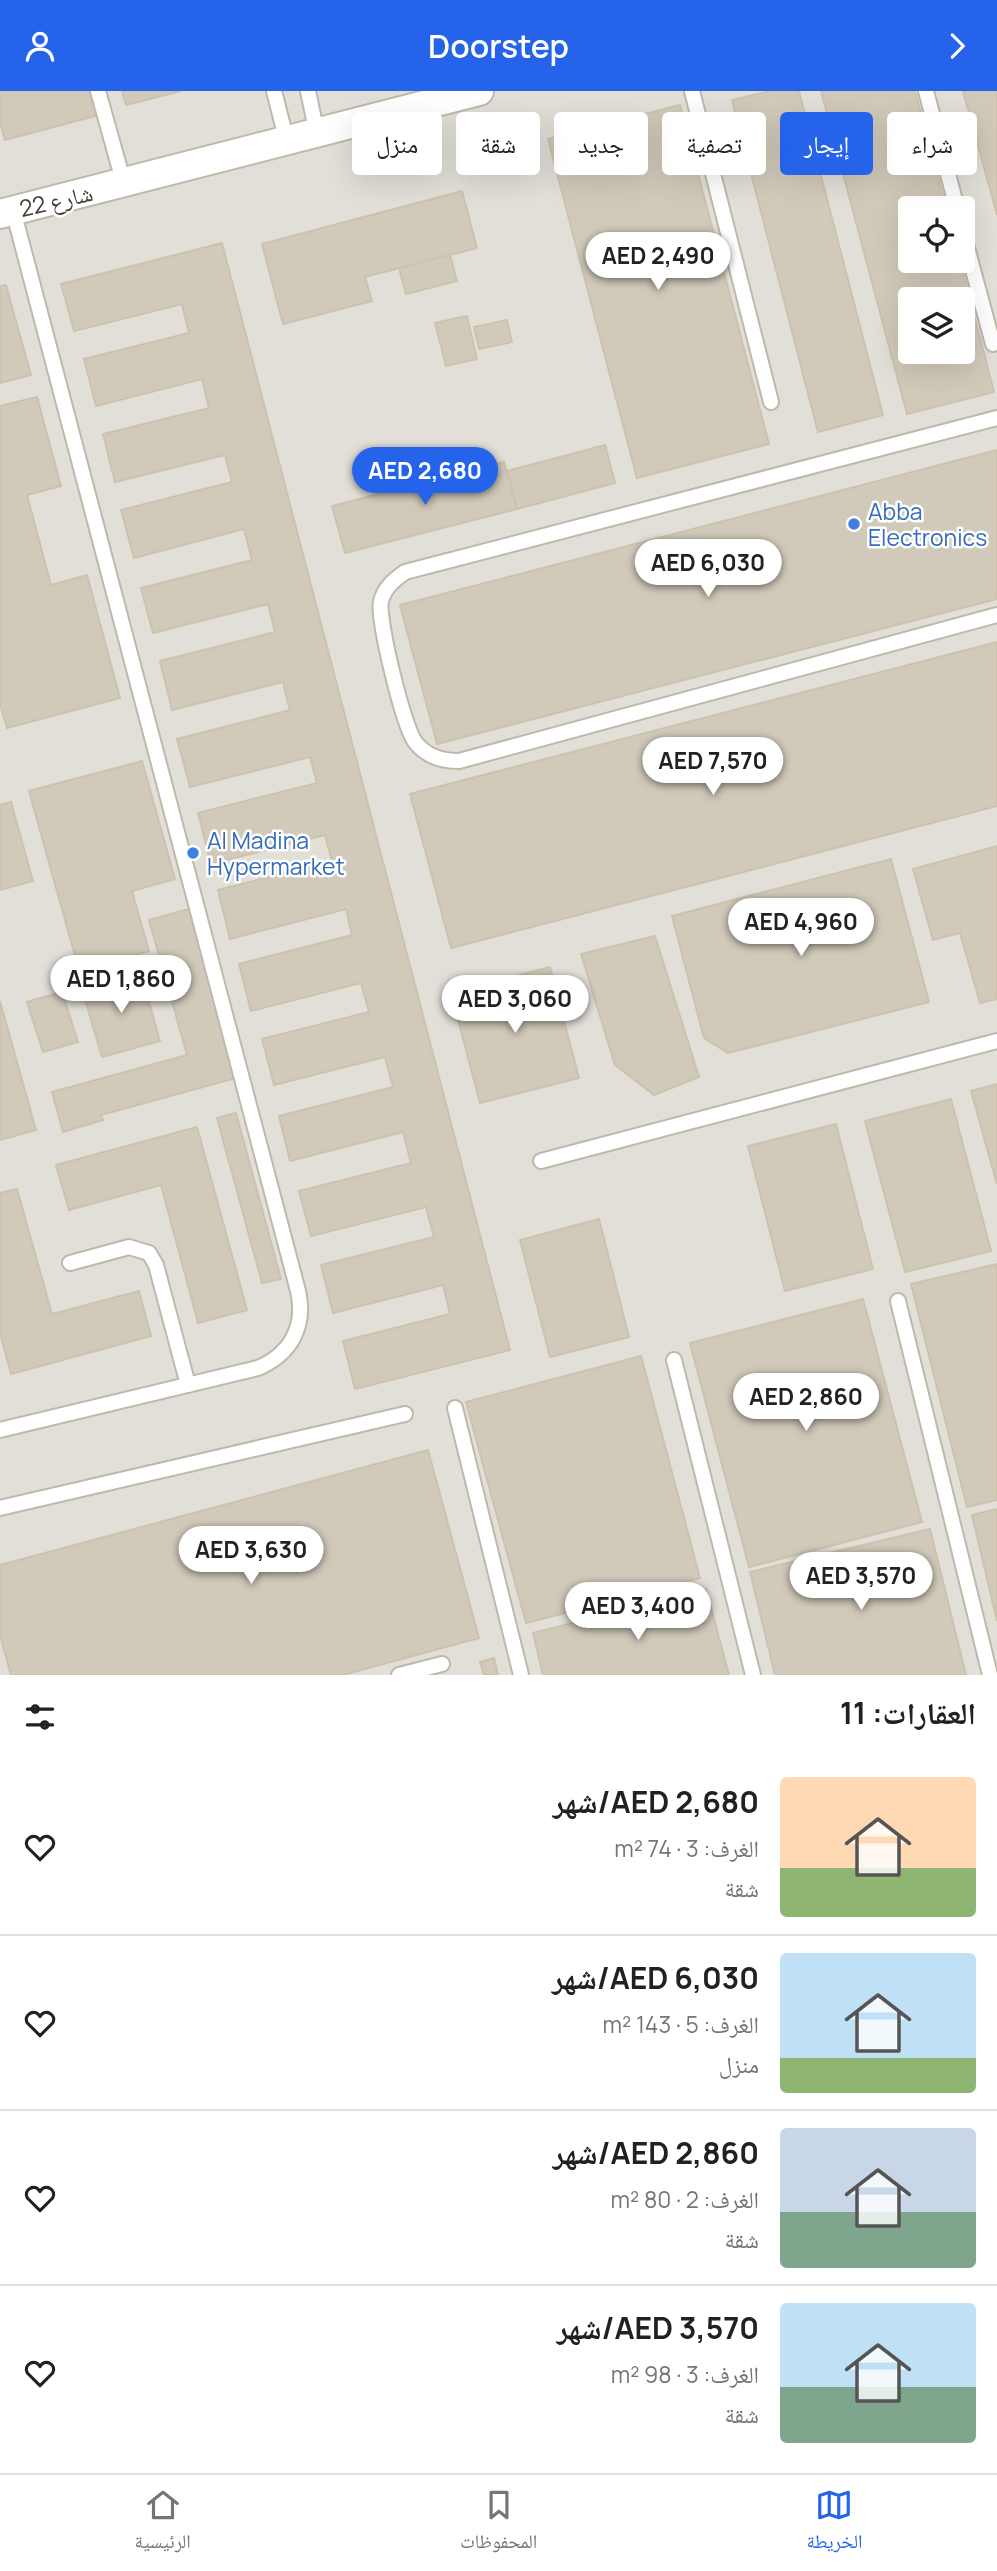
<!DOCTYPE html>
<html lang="ar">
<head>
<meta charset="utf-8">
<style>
  body { margin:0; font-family:Manrope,"Noto Naskh Arabic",sans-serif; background:#f6f6f6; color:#202124; direction:rtl; height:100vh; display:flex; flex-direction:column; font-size:26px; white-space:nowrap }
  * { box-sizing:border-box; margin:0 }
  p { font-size:23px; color:#757577 }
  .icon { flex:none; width:38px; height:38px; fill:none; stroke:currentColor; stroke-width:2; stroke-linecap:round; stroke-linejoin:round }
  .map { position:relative; height:1584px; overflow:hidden; direction:ltr }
  .side { display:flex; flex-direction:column; background:#fff; flex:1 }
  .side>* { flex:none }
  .top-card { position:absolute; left:21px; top:21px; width:956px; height:63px; direction:rtl; display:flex; gap:14px }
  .tools { position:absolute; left:898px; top:105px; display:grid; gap:14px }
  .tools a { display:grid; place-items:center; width:77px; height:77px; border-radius:7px; background:#fff; box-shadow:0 7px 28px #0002; font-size:35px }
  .price { position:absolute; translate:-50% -60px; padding:0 16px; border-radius:24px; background:#fff; color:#222; font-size:23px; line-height:46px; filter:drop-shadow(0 2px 4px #0008) }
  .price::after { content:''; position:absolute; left:50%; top:42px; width:21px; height:16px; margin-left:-10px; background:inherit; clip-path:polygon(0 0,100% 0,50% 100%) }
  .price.current { background:#2563eb; color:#fff }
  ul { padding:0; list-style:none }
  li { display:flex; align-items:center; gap:21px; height:175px; padding:0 21px }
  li+li { border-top:2px solid #e0e0e0 }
  li span { display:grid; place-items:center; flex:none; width:196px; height:140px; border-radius:7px; color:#555 }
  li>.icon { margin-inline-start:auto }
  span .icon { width:84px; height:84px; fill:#fffc; stroke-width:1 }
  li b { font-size:30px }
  h2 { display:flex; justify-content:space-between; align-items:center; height:84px; padding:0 21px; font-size:30px }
  .chip { padding:0 24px; border-radius:7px; background:#fff; box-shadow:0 7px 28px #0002; font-size:24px; line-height:63px }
  .chip.current { background:#2563eb; color:#fff }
  header { display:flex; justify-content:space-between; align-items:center; height:91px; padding:0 21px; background:#2563eb; color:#fff; font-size:32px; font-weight:600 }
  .dock { display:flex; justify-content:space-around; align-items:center; height:98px; border-top:2px solid #e0e0e0; background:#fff; font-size:19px; color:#757577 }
  .dock a { display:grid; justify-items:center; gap:4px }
  .dock .current { color:#2563eb }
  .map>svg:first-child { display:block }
  .industrial { fill:#e2dfd9; fill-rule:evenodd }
  .building { fill:#d1caba; stroke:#cbc3ad; stroke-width:2; fill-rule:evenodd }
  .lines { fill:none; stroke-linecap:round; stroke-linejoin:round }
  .lane-casing { stroke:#beb9aa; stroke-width:18 }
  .street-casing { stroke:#beb9aa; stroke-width:32 }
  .lane { stroke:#fff; stroke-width:14 }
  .street { stroke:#fff; stroke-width:28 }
  .shop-dot { fill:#3f7fe0; stroke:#fff; stroke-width:2.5 }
  .labels { text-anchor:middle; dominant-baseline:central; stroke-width:5; stroke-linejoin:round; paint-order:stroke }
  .street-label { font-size:23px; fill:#423e34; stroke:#fff }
  .shop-label { font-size:23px; fill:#366cbe; stroke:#fff; text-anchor:start }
</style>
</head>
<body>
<header><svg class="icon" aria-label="forward" viewBox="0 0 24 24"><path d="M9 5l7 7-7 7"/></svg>Doorstep<svg class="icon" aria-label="person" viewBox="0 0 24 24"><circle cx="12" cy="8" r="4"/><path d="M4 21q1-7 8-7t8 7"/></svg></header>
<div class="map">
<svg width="997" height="1584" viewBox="0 0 997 1584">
  <rect width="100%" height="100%" fill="#f0eee3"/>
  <path class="industrial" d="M0 0H997V1584H0ZM910 117H962V170H910ZM910 208H962V261H910Z"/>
  <g class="building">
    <polygon points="0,0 92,0 99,24 5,49 0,31"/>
    <polygon points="122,0 181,0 126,14"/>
    <polygon points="770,0 799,0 883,324 818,341 732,9"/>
    <path d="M821 0H915L946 117H910V170H960L994 301 907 323ZM910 208H962V261H910Z"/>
    <polygon points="963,0 997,0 997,124"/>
    <polygon points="680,14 769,353 637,387 548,48"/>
    <polygon points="462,100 477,157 365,186 372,210 283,233 262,153"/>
    <polygon points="222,152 510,1259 355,1298 343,1250 450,1223 443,1194 333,1222 321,1174 434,1146 426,1116 311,1145 299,1100 411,1072 403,1041 290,1070 279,1025 393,996 385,966 274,994 262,948 369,921 361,892 251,920 239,873 352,844 346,818 230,848 218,799 332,770 325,744 211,773 198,722 317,692 310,666 190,696 177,648 290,619 283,591 172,619 160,570 275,541 268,513 153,542 141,497 252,469 244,438 134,467 121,419 232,391 225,364 115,391 103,343 209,317 202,288 96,315 84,268 189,242 182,213 74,240 61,193"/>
    <polygon points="450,164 457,190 406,203 399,177"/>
    <polygon points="6,194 31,284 0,292 0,195"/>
    <polygon points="467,225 477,268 446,275 435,232"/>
    <polygon points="507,229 512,251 479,258 474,236"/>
    <polygon points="37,306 61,395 27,404 51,494 87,484 120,607 7,637 0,613 0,315"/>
    <polygon points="605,354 615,392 517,418 507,380"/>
    <polygon points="997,359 997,508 437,653 400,514"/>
    <polygon points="504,371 517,418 345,462 332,415"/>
    <polygon points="997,551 997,715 451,857 410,703"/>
    <polygon points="142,670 175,788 132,800 149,860 79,879 29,700"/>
    <polygon points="11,711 33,790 0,799 0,714"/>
    <polygon points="997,755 997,908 980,912 960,842 933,849 913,778"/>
    <polygon points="891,768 929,911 728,962 704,947 672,825"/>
    <polygon points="189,818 236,987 101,1024 103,1029 63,1041 52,1001 187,964 149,829"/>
    <polygon points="655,845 699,986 654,1004 615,974 581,863"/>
    <polygon points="550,876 579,987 480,1012 451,902"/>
    <polygon points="141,882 160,950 102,966 82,898"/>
    <polygon points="62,901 78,951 43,961 27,911"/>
    <polygon points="0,910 36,1039 0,1049"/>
    <polygon points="997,993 997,1093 971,1000"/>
    <polygon points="951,1008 991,1160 905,1181 865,1030"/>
    <polygon points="236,1022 281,1188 262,1192 217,1027"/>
    <polygon points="836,1033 873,1178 785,1200 748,1055"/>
    <polygon points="197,1036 247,1219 198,1232 161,1094 69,1119 56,1074"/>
    <polygon points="17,1098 52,1223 139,1200 151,1245 11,1283 0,1242 0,1102"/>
    <polygon points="599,1128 629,1246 550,1266 520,1149"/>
    <polygon points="997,1173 997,1409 967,1416 911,1193"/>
    <polygon points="863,1208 922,1431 749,1476 690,1252"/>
    <polygon points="641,1265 700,1487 526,1532 466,1311"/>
    <polygon points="428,1359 479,1547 343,1584 11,1584 0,1544 0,1474"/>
    <polygon points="997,1418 997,1530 972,1424"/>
    <polygon points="930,1438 966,1584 775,1584 750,1481"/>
    <polygon points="706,1498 729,1584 543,1584 533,1542"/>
    <polygon points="494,1567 498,1584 484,1584 480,1571"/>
  </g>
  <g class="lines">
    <g class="lane-casing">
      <g id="lane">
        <polyline points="98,0 124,93"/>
        <polyline points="274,0 287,51"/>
        <polyline points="308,0 317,43"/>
        <polyline points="692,0 771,311"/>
        <polyline points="926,0 957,117"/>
        <polyline points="962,138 993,253"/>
        <path d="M997 327 405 481C394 489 385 496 381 510 377 527 404 639 416 652 427 666 442 670 459 670L997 524"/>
        <polyline points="541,1070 997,950"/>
        <polyline points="70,1172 129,1156 149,1162 156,1174 188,1294"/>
        <polyline points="898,1210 990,1584"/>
        <polyline points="674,1269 753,1584"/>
        <polyline points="455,1317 521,1584"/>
        <path d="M0 1339 258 1277C291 1263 306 1235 298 1200L13 119"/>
        <polyline points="0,1417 405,1323"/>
        <polyline points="399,1584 442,1573"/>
      </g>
    </g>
    <g class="street-casing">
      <polyline id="street" points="0,123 479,0"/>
    </g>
    <use href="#lane" class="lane"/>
    <use href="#street" class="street"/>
  </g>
  <g class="shop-dot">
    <circle cx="854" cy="433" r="7"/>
    <circle cx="193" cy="762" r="7"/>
  </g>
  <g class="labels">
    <g class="street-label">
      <text transform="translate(56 109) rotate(-13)">شارع 22</text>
    </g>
    <g class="shop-label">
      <text x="868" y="420">Abba<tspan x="868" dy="26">Electronics</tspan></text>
      <text x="207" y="749">Al Madina<tspan x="207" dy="26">Hypermarket</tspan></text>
    </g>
  </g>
</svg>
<div class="tools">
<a><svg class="icon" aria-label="locate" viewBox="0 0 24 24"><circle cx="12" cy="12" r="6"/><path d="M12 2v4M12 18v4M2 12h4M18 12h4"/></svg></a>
<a><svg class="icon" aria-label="layers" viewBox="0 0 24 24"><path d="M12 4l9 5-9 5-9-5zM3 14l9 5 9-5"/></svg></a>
</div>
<b class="price" style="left:658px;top:201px">AED 2,490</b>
<b class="price current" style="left:425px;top:416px">AED 2,680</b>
<b class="price" style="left:708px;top:508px">AED 6,030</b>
<b class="price" style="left:713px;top:706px">AED 7,570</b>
<b class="price" style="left:801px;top:867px">AED 4,960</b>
<b class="price" style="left:121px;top:924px">AED 1,860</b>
<b class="price" style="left:515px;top:944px">AED 3,060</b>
<b class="price" style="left:806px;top:1342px">AED 2,860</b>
<b class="price" style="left:251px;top:1495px">AED 3,630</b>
<b class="price" style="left:861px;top:1521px">AED 3,570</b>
<b class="price" style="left:638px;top:1551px">AED 3,400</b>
<div class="top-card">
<a class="chip">شراء</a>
<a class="chip current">إيجار</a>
<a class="chip">تصفية</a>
<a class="chip">جديد</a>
<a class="chip">شقة</a>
<a class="chip">منزل</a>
</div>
</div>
<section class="side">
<h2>العقارات: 11<svg class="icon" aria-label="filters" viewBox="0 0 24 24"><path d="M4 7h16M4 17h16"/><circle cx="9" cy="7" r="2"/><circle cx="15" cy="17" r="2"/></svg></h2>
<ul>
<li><span style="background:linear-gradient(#ffd9b3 65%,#8fb573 0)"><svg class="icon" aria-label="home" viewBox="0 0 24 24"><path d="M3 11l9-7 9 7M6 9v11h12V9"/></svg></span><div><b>AED 2,680/شهر</b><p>الغرف: 3 · 74 m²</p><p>شقة</p></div><svg class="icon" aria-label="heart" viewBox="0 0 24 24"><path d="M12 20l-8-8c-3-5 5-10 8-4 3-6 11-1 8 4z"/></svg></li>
<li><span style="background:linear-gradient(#bfe0f5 75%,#8fb573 0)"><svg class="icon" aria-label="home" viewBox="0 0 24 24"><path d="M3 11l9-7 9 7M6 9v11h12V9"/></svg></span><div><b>AED 6,030/شهر</b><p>الغرف: 5 · 143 m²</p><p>منزل</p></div><svg class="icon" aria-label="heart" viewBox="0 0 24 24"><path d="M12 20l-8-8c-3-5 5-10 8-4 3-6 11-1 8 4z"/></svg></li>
<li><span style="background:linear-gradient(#c9d6e8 60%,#7fa58c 0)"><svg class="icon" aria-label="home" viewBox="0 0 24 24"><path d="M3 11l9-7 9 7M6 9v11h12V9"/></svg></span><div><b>AED 2,860/شهر</b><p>الغرف: 2 · 80 m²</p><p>شقة</p></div><svg class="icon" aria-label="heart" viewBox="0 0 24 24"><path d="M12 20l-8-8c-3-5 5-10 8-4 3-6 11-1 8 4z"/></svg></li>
<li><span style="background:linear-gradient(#bfe0f5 60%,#7fa58c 0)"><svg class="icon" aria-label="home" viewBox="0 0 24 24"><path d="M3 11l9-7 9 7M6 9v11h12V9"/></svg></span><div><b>AED 3,570/شهر</b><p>الغرف: 3 · 98 m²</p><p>شقة</p></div><svg class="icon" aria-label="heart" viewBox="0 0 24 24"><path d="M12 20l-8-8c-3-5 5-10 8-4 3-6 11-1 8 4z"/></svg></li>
</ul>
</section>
<nav class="dock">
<a class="current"><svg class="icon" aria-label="map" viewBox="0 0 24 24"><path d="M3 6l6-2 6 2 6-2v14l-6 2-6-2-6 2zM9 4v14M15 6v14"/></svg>الخريطة</a>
<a><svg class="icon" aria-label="saved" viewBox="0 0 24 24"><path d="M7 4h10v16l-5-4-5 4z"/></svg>المحفوظات</a>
<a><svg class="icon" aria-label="home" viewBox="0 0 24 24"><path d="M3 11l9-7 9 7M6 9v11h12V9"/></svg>الرئيسية</a>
</nav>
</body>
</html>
